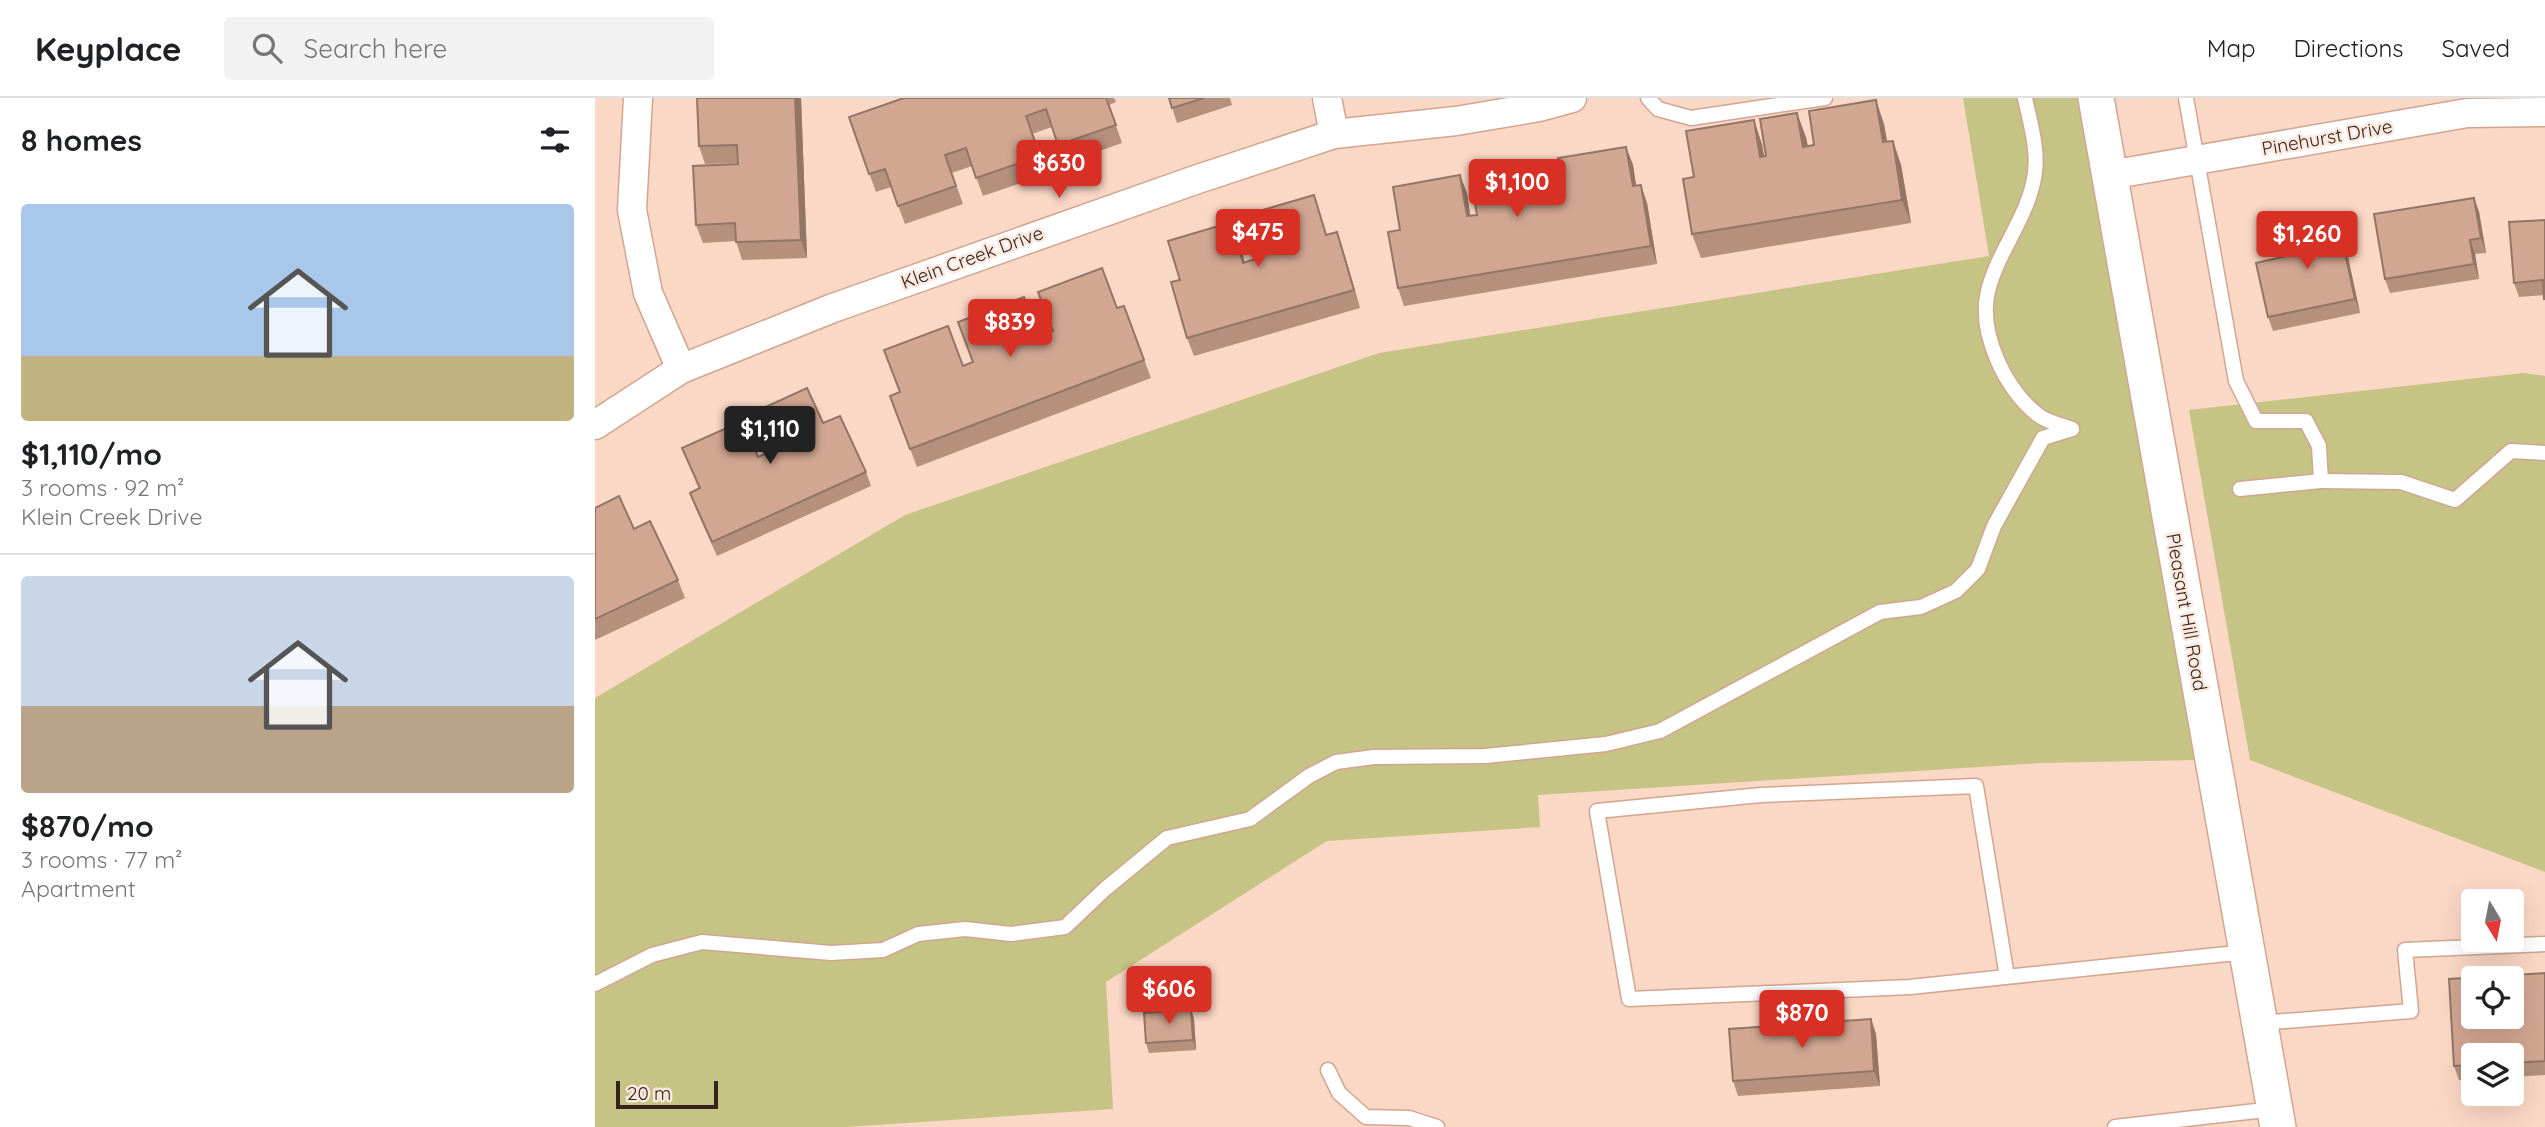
<!DOCTYPE html>
<html lang="en">
<head>
<meta charset="utf-8">
<style>
  body { margin:0; font-family:Quicksand,sans-serif; background:#f2f2f2; color:#202124; height:100vh; display:flex; flex-direction:column; font-size:26px; white-space:nowrap }
  * { box-sizing:border-box; margin:0 }
  p { font-size:23px; color:#757577 }
  .icon { flex:none; width:38px; height:38px; fill:none; stroke:currentColor; stroke-width:2; stroke-linecap:round; stroke-linejoin:round }
  .map { position:relative; flex:1; overflow:hidden }
  .panel { display:flex; flex-direction:column; background:#fff; width:595px }
  .panel>* { flex:none }
  .needle { width:46px; rotate:170deg }
  .tools { position:absolute; left:1866px; top:791px; display:grid; gap:14px }
  .tools a { display:grid; place-items:center; width:63px; height:63px; border-radius:7px; background:#fff; box-shadow:0 7px 28px #0002; font-size:35px }
  .scale { position:absolute; left:21px; bottom:18px; width:102px; box-sizing:border-box; padding-left:7px; border:4px solid #34241b; border-top:0; font-size:19px; line-height:24px; white-space:nowrap; color:#34241b; -webkit-text-stroke:5px #fbe8df; paint-order:stroke }
  .price { position:absolute; translate:-50% -60px; padding:0 16px; border-radius:7px; background:#d93025; color:#fff; font-size:23px; line-height:46px; filter:drop-shadow(0 2px 4px #0008) }
  .price::after { content:''; position:absolute; left:50%; top:42px; width:21px; height:16px; margin-left:-10px; background:inherit; clip-path:polygon(0 0,100% 0,50% 100%) }
  .price.selected { background:#222; color:#fff }
  ul { padding:0; list-style:none }
  li { display:grid; align-content:center; gap:14px; height:371px; padding:0 21px }
  li+li { border-top:2px solid #e0e0e0 }
  li span { display:grid; place-items:center; height:217px; border-radius:7px; color:#555 }
  li>.icon { margin-inline-start:auto }
  span .icon { width:126px; height:126px; fill:#fffc; stroke-width:1 }
  li b { font-size:30px }
  h2 { display:flex; justify-content:space-between; align-items:center; height:84px; padding:0 21px; font-size:30px }
  header { display:flex; align-items:center; gap:42px; box-sizing:border-box; height:98px; padding:0 35px; background:#fff; border-bottom:2px solid #e0e0e0 }
  header strong { font-size:33px }
  nav { display:flex; gap:38px; margin-inline-start:auto; font-size:24px }
  .search { width:490px; height:63px; background:#f2f2f2; display:flex; align-items:center; gap:18px; box-sizing:border-box; padding:0 24px; border-radius:7px; color:#757577; font-size:26px }
  main { display:flex; flex:1; min-height:0 }
  .map>svg:first-child { display:block }
  .green { fill:#c5c484 }
  .lines { fill:none; stroke-linecap:round; stroke-linejoin:round }
  .service-casing { stroke:#d1a690; stroke-width:17 }
  .minor-casing { stroke:#d1a690; stroke-width:31 }
  .tertiary-casing { stroke:#d1a690; stroke-width:38 }
  .service { stroke:#fff; stroke-width:14 }
  .minor { stroke:#fff; stroke-width:28 }
  .tertiary { stroke:#fff; stroke-width:35 }
  .wall { fill:#b5907d }
  .shaded-wall { fill:#937566 }
  .building { fill:#d2a791; stroke:#937566; stroke-width:2; fill-rule:evenodd }
  .labels { text-anchor:middle; dominant-baseline:central; stroke-width:5; stroke-linejoin:round; paint-order:stroke }
  .street-label { font-size:19px; fill:#34241b; stroke:#fbe8df }
</style>
</head>
<body>
<header>
<strong>Keyplace</strong>
<div class="search"><svg class="icon" aria-label="search" viewBox="0 0 24 24"><circle cx="10" cy="10" r="6"/><path d="M15 15l6 6"/></svg>Search here</div>
<nav><a>Map</a><a>Directions</a><a>Saved</a></nav>
</header>
<main>
<section class="panel">
<h2>8 homes<svg class="icon" aria-label="filters" viewBox="0 0 24 24"><path d="M4 7h16M4 17h16"/><circle cx="9" cy="7" r="2"/><circle cx="15" cy="17" r="2"/></svg></h2>
<ul>
<li><span style="background:linear-gradient(#a9c7e8 70%,#c2b280 0)"><svg class="icon" aria-label="home" viewBox="0 0 24 24"><path d="M3 11l9-7 9 7M6 9v11h12V9"/></svg></span><div><b>$1,110/mo</b><p>3 rooms · 92 m²</p><p>Klein Creek Drive</p></div></li>
<li><span style="background:linear-gradient(#c9d6e8 60%,#b9a48a 0)"><svg class="icon" aria-label="home" viewBox="0 0 24 24"><path d="M3 11l9-7 9 7M6 9v11h12V9"/></svg></span><div><b>$870/mo</b><p>3 rooms · 77 m²</p><p>Apartment</p></div></li>
</ul>
</section>
<div class="map">
<svg width="1950" height="1029" viewBox="0 0 1950 1029">
  <rect width="100%" height="100%" fill="#fbd7c5"/>
  <g class="green">
    <polygon points="1368,0 1487,0 1602,662 1445,665 943,697 945,729 732,743 511,884 518,1011 251,1029 0,1029 0,600 310,417 784,255 1394,158"/>
    <polygon points="1928,275 1950,278 1950,774 1655,662 1594,312"/>
  </g>
  <g class="lines">
    <g class="service-casing">
      <g id="service">
        <polyline points="1053,0 1063,11 1096,20 1230,0"/>
        <path d="M1430 0C1435 24 1443 50 1440 74 1435 117 1403 152 1393 193 1383 235 1410 291 1443 317 1452 324 1466 327 1477 331"/>
        <polyline points="1591,0 1641,283 1661,323 1711,323 1724,348 1726,383 1645,391"/>
        <polyline points="1726,383 1806,384 1860,402 1916,353 1950,355"/>
        <polyline points="1412,879 1381,688 1166,697 1002,713 1034,901 1315,889 1651,854"/>
        <polyline points="0,886 57,857 107,844 236,855 288,852 323,836 370,831 416,836 470,829 510,791 572,740 655,721 714,678 741,664 779,659 890,658 1011,646 1065,633 1285,514 1326,509 1361,493 1383,471 1399,428 1448,340 1477,331"/>
        <polyline points="1665,925 1816,913 1810,852 1950,846"/>
        <polyline points="733,972 744,995 771,1019 814,1020 842,1029"/>
        <polyline points="1520,1029 1679,1011"/>
      </g>
    </g>
    <g class="minor-casing">
      <g id="minor">
        <polyline points="43,0 37,112 53,195 86,271"/>
        <polyline points="732,0 739,36"/>
        <polyline points="1515,77 1872,15 1950,14"/>
        <polyline points="0,327 86,271 238,210 600,82 739,36 861,23 944,9 977,0"/>
      </g>
    </g>
    <g class="tertiary-casing">
      <polyline id="tertiary" points="1501,0 1683,1029"/>
    </g>
    <use href="#service" class="service"/>
    <use href="#minor" class="minor"/>
    <use href="#tertiary" class="tertiary"/>
  </g>
  <g class="wall">
    <polygon points="102,0 206,0 212,160 147,162 141,143 108,145 101,127 143,65 110,66 104,48"/>
    <polygon points="309,0 519,0 521,4 514,7 527,45 470,65 457,29 437,36 452,76 388,98 377,68 357,75 368,106 310,126 296,89 281,94 254,19"/>
    <polygon points="574,0 635,0 637,7 582,25"/>
    <polygon points="1289,26 1292,43 1298,43 1306,67 1316,125 1106,160 1097,136 1099,79 1167,46 1169,58 1211,39 1213,49"/>
    <polygon points="1031,49 1038,67 1041,88 1052,105 1062,166 809,208 803,190 805,132 865,77 872,95 875,118 882,117 949,82 952,98 969,95"/>
    <polygon points="1879,100 1884,114 1891,155 1880,156 1884,181 1795,195 1790,181"/>
    <polygon points="725,115 732,137 748,152 765,210 599,258 592,240 585,182 637,124 650,164 666,159"/>
    <polygon points="1743,122 1748,136 1765,215 1678,233 1673,219 1692,158"/>
    <polygon points="1950,122 1950,203 1949,197 1924,199 1919,185"/>
    <polygon points="529,208 556,280 322,369 295,298 444,238"/>
    <polygon points="164,312 228,325 271,374 276,388 122,458 100,409 95,395 104,391 87,350 163,359 180,351"/>
    <polygon points="0,410 39,431 83,482 90,500 0,542"/>
    <polygon points="1950,875 1950,977 1916,979 1916,957 1878,957 1878,982 1864,982 1859,968"/>
    <polygon points="596,912 599,921 601,952 554,955 551,945"/>
    <polygon points="1276,921 1281,936 1285,988 1143,998 1138,983"/>
  </g>
  <g class="shaded-wall">
    <polygon points="200,0 206,0 212,160 206,142"/>
    <polygon points="1281,2 1289,26 1296,68 1288,44"/>
    <polygon points="1202,15 1211,39 1217,73 1208,49"/>
    <polygon points="1159,22 1167,46 1173,83 1165,59"/>
    <polygon points="1298,43 1306,67 1316,125 1307,102"/>
    <polygon points="1031,49 1038,67 1044,106 1038,88"/>
    <polygon points="943,64 949,82 955,116 948,98"/>
    <polygon points="865,77 872,95 878,136 872,118"/>
    <polygon points="1046,87 1052,105 1062,166 1056,148"/>
    <polygon points="1879,100 1884,114 1891,155 1886,140"/>
    <polygon points="1743,122 1748,136 1765,215 1760,201"/>
    <polygon points="637,124 643,142 655,183 648,165"/>
    <polygon points="742,134 748,152 765,210 759,192"/>
    <polygon points="1875,142 1880,156 1884,181 1879,166"/>
    <polygon points="596,912 599,921 601,952 598,942"/>
    <polygon points="1276,921 1281,936 1285,988 1279,973"/>
  </g>
  <g class="building">
    <polygon points="102,0 200,0 206,142 141,144 140,125 101,127 98,68 143,66 142,47 104,48"/>
    <polygon points="309,0 511,0 521,27 463,47 451,11 431,18 445,58 381,80 371,50 350,57 361,88 303,108 290,71 274,76 254,19"/>
    <polygon points="574,0 609,0 577,10"/>
    <polygon points="1281,2 1288,44 1298,43 1307,102 1097,136 1088,81 1099,79 1091,33 1159,22 1165,59 1171,58 1165,21 1202,15 1208,49 1219,47 1214,13"/>
    <polygon points="1031,49 1038,88 1046,87 1056,148 803,190 793,134 805,132 798,89 865,77 872,118 882,117 875,75 943,64 948,98 969,95 963,60"/>
    <polygon points="719,97 731,137 742,134 759,192 592,240 576,184 585,182 573,143 637,124 648,165 666,159 654,116"/>
    <polygon points="1879,100 1886,140 1875,142 1879,166 1790,181 1779,116"/>
    <polygon points="1743,122 1760,201 1673,219 1661,165 1692,158 1687,134"/>
    <polygon points="1950,122 1950,201 1949,201 1948,182 1919,185 1914,124"/>
    <polygon points="507,170 522,210 529,208 549,262 315,351 295,298 305,294 289,252 353,228 368,268 378,264 363,224 429,199 444,238 458,233 443,194"/>
    <polygon points="212,290 228,325 245,318 271,374 117,444 95,395 105,390 87,350 147,323 163,359 181,351 164,312"/>
    <polygon points="24,398 39,431 55,423 83,482 0,521 0,410"/>
    <path d="M1950 875V963L1916 965V957H1878V967L1859 968 1854 881ZM1878 880H1916V919H1878Z"/>
    <polygon points="596,912 598,942 551,945 549,915"/>
    <polygon points="1276,921 1279,973 1138,983 1134,931"/>
  </g>
  <g class="labels">
    <g class="street-label">
      <text transform="translate(1732 39) rotate(-10)">Pinehurst Drive</text>
      <text transform="translate(377 159) rotate(-20)">Klein Creek Drive</text>
      <text transform="translate(1592 514) rotate(80)">Pleasant Hill Road</text>
    </g>
  </g>
</svg>
<div class="tools">
<a><svg class="needle" viewBox="-14 -14 28 28"><path d="M0-13l5 13h-10z" fill="#e53935"/><path d="M0 13l5-13h-10z" fill="#757577"/></svg></a>
<a><svg class="icon" aria-label="locate" viewBox="0 0 24 24"><circle cx="12" cy="12" r="6"/><path d="M12 2v4M12 18v4M2 12h4M18 12h4"/></svg></a>
<a><svg class="icon" aria-label="layers" viewBox="0 0 24 24"><path d="M12 4l9 5-9 5-9-5zM3 14l9 5 9-5"/></svg></a>
</div>
<div class="scale">20 m</div>
<b class="price" style="left:464px;top:102px">$630</b>
<b class="price" style="left:922px;top:121px">$1,100</b>
<b class="price" style="left:663px;top:171px">$475</b>
<b class="price" style="left:1712px;top:173px">$1,260</b>
<b class="price" style="left:415px;top:261px">$839</b>
<b class="price selected" style="left:175px;top:368px">$1,110</b>
<b class="price" style="left:574px;top:928px">$606</b>
<b class="price" style="left:1207px;top:952px">$870</b>
</div>
</main>
</body>
</html>
